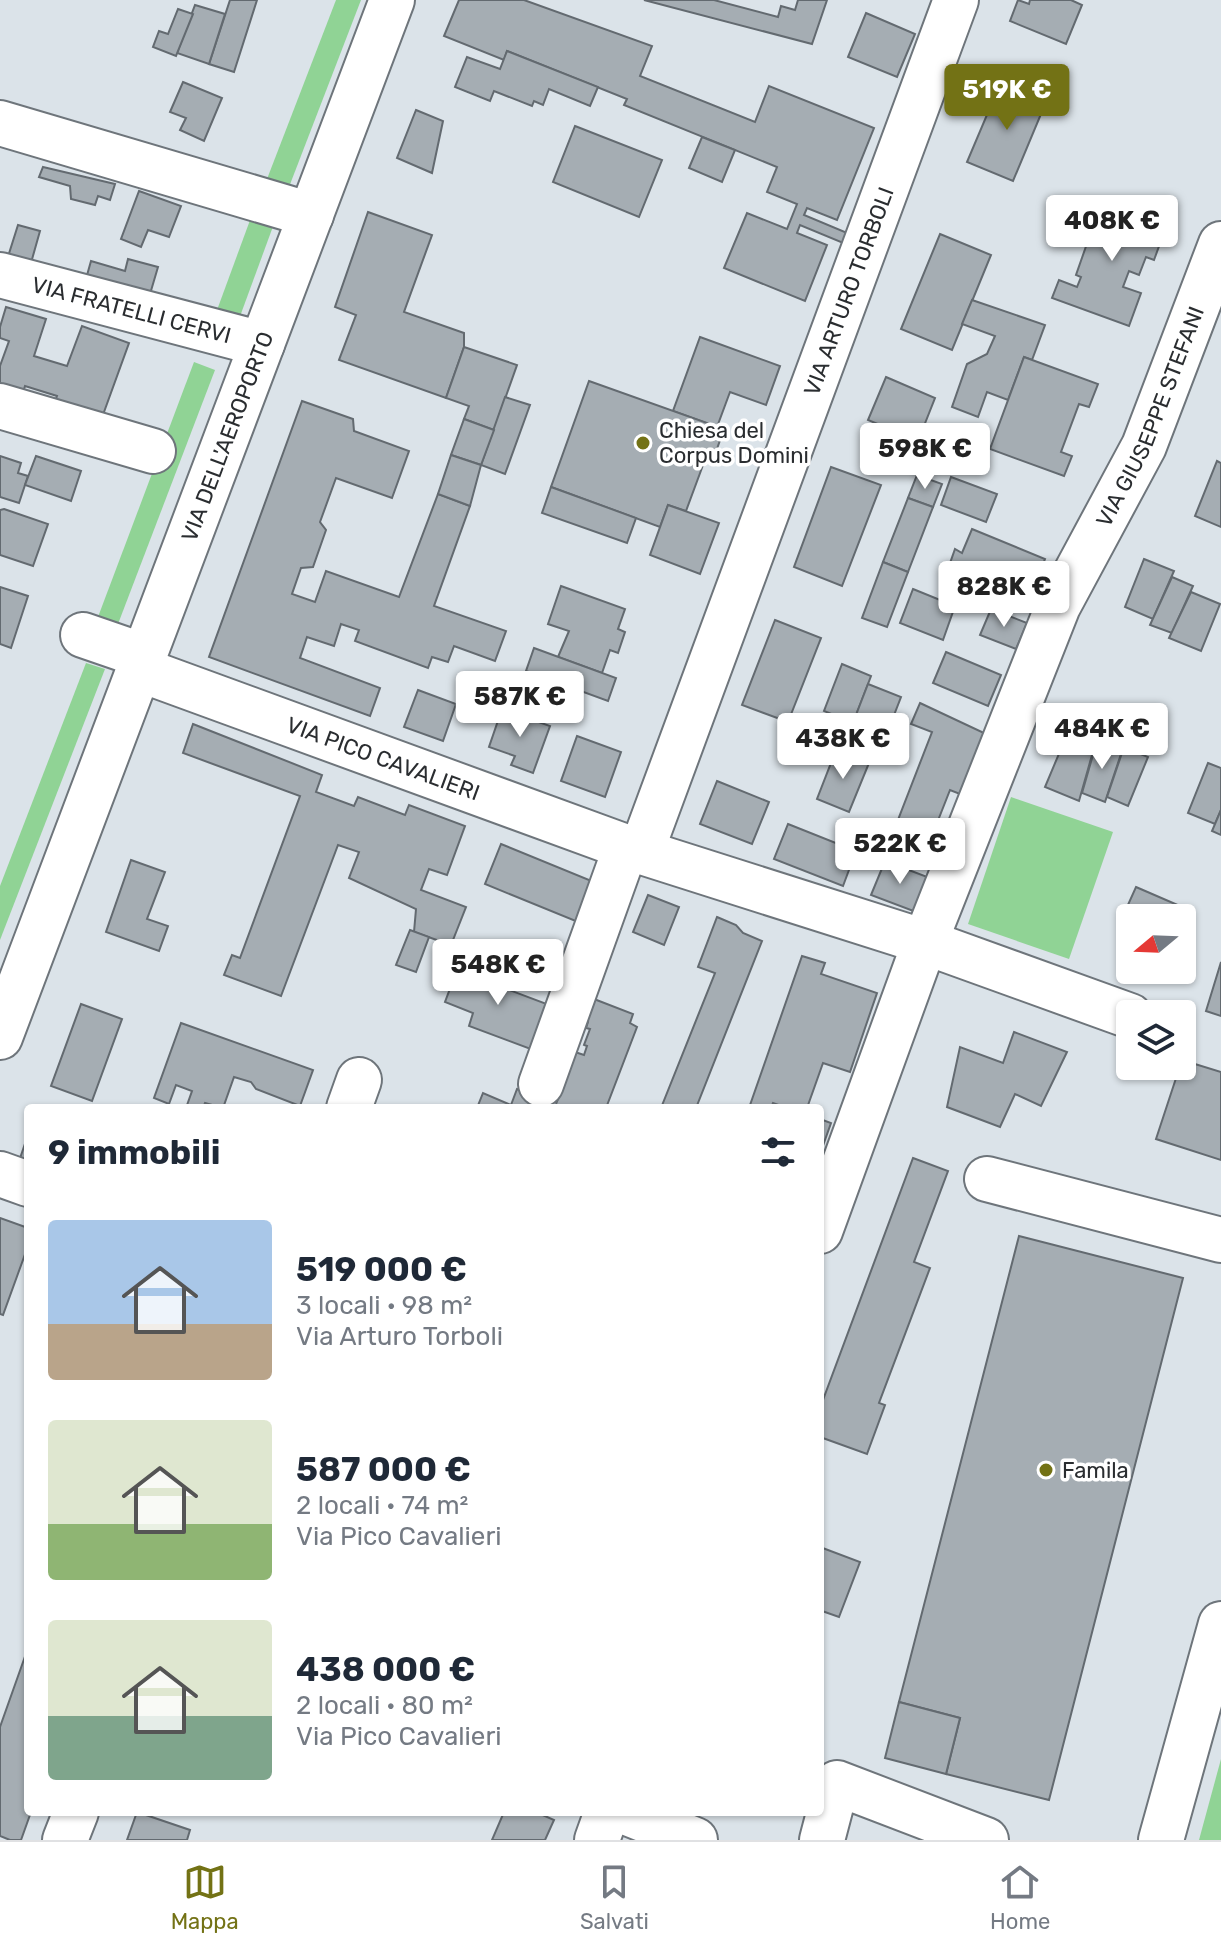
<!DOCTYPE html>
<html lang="it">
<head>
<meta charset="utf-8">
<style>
  body { margin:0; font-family:Rubik,sans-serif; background:#f6f6f7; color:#1f2937; height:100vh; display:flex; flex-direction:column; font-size:30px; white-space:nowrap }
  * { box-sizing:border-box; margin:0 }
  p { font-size:26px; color:#747a83 }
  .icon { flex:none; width:44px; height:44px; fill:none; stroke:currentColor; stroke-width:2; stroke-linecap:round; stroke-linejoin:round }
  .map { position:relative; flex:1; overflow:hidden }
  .panel { position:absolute; left:24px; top:1104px; width:800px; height:712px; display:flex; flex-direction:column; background:#fff; border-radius:8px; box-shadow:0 2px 6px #0004 }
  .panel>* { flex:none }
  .needle { width:52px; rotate:251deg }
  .controls { position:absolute; left:1116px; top:904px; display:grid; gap:16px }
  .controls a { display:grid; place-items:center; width:80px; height:80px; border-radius:8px; background:#fff; box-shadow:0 2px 6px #0004; font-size:40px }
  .price { position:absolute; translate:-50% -68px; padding:0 18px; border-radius:8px; background:#fff; color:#222; font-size:26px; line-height:52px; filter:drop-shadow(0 2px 4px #0008) }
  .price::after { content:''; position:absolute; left:50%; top:48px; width:24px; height:18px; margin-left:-12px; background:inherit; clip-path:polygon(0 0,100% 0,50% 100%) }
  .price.active { background:#737215; color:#fff }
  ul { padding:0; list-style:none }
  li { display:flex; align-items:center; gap:24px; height:200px; padding:0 24px }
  li span { display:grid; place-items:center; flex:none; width:224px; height:160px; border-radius:8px; color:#555 }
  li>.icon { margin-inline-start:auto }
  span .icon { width:96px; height:96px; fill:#fffc; stroke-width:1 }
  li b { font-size:34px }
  h2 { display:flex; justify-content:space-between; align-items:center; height:96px; padding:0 24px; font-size:34px }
  .tab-bar { display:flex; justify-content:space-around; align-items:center; height:112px; border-top:2px solid #e0e1e3; background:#fff; font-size:22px; color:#747a83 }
  .tab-bar a { display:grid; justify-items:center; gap:4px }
  .tab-bar .active { color:#737215 }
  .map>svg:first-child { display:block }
  .green { fill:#90d395 }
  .building { fill:#a5adb3; stroke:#636a70; stroke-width:2 }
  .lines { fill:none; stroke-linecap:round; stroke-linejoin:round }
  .minor-casing { stroke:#6e757b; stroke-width:48 }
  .minor { stroke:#fff; stroke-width:44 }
  .poi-dot { fill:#737215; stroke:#fff; stroke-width:3 }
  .labels { text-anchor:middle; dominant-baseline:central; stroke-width:7; stroke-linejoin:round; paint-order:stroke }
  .street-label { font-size:22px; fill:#2a2d30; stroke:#fff }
  .poi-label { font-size:22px; fill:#2a2d30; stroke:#fff; text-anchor:start }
</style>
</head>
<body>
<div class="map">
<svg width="1221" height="1840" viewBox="0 0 1221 1840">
  <rect width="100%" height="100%" fill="#dbe3e9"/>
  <g class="green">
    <polygon points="336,0 361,0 289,187 267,179"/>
    <polygon points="253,212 275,221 235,330 213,321"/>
    <polygon points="194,362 215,370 118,624 98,617"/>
    <polygon points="86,663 105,669 0,940 0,886"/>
    <polygon points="1011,797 1113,832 1069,959 968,924"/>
    <polygon points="1221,1759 1221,1840 1199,1840"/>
  </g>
  <g class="building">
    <polygon points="230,0 257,0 234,72 209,64"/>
    <polygon points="459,0 524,0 652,46 640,76 755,122 769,86 874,128 837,220 807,208 804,215 852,235 848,245 800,225 797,233 827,245 805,301 724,268 747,213 787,229 797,204 767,192 777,167 624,105 627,99 507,51 504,60 444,36"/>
    <polygon points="644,0 714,0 778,17 781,6 795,10 798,0 827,0 812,44"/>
    <polygon points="1018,0 1029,4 1030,0 1071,0 1082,5 1066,44 1010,21"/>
    <polygon points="195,5 225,14 209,64 177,53"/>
    <polygon points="178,9 193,14 176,56 153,47 159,31 168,34"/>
    <polygon points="866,13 915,34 897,77 848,57"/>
    <polygon points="507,51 598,87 590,106 549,89 543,105 534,101 532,106 494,91 490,101 455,87 467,57 500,69"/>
    <polygon points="183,82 222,98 204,141 180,130 186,118 170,112"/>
    <polygon points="1000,84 1046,102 1013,181 967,162"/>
    <polygon points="416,110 443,121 432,173 397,158"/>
    <polygon points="575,126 662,160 639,217 553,182"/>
    <polygon points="702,137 735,150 722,182 689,168"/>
    <polygon points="43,167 115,184 110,200 98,196 95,205 71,199 70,186 39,177"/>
    <polygon points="139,191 181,206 169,237 148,230 141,247 121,239"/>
    <polygon points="1089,199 1166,227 1154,260 1146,257 1139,275 1129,271 1123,287 1141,293 1129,326 1052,298 1059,280 1077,287 1081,277 1076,275 1091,232 1097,233 1101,223 1082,216"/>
    <polygon points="368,212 432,235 404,312 464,333 464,347 446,398 339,360 356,315 335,307"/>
    <polygon points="18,225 40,231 29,270 6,263"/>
    <polygon points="940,234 991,255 952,350 901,329"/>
    <polygon points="128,259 158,267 145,311 82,293 91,261 125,271"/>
    <polygon points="972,300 1045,325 1032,360 1024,357 1008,400 987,392 978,417 952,407 967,364 987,354 995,336 962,324"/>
    <polygon points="6,307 46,319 34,356 67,366 82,326 129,343 100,423 53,407 57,396 25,386 19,405 0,399 0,366 9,341 0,338 0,327"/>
    <polygon points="700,337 780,366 766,405 730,392 717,427 673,411"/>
    <polygon points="464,347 517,365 494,430 464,419 469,406 446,398"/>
    <polygon points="1024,357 1098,384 1089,407 1079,404 1061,452 1072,456 1064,476 990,449"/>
    <polygon points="886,377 935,398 918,441 868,420"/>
    <polygon points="589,381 724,429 713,460 706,457 686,511 668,505 660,527 551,487"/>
    <polygon points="505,397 530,405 505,474 481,465"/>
    <polygon points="302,401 353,419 354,431 409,451 392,498 336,478 320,522 326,530 313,567 301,568 292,594 315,602 326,571 399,597 438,494 470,506 434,606 506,631 495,661 454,646 448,662 432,657 428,668 355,641 359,630 341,624 334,646 307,637 300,658 380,688 370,716 209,657"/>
    <polygon points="464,419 494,430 481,465 451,455"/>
    <polygon points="451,455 481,465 470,506 438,494"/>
    <polygon points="0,456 21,463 18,473 28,476 19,503 0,497"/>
    <polygon points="36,456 81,471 71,501 25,485"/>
    <polygon points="1217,461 1221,463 1221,527 1195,516"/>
    <polygon points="831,467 881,485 842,586 794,567"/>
    <polygon points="917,475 942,484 933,507 908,498"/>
    <polygon points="951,477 997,494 986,522 941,505"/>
    <polygon points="551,487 636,518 627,543 542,513"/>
    <polygon points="908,498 933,507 908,572 883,562"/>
    <polygon points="668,505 719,523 700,574 650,555"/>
    <polygon points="4,509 48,524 33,566 0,555 0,510"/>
    <polygon points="972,529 1045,559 1029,599 949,566 955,549 962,553"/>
    <polygon points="1144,559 1174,571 1153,619 1125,607"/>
    <polygon points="883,562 908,572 887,627 862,618"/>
    <polygon points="1172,577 1193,586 1172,633 1150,625"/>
    <polygon points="561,586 625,609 618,629 625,632 618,653 610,650 602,673 558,657 569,631 548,624"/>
    <polygon points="0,587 28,596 11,648 0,644"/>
    <polygon points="913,589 955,606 943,640 900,623"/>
    <polygon points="1191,592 1220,604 1201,651 1169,638"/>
    <polygon points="991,609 1027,623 1016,649 980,635"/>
    <polygon points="775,620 821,638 788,722 742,705"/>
    <polygon points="534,648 616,678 608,701 526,671"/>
    <polygon points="946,652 1001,675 988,706 933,683"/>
    <polygon points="842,664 871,676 853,723 824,711"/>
    <polygon points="868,684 901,697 889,728 856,715"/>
    <polygon points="418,690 456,704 443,741 404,727"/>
    <polygon points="920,703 984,733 960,794 950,790 926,851 891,838 932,732 911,724"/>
    <polygon points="502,709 550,726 533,773 511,765 515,756 489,747"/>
    <polygon points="193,724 322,775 316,792 354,806 358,797 405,815 409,805 465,826 447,875 429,869 421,890 466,907 451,945 414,932 416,909 349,878 359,852 338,845 281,996 224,975 232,955 240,958 300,796 183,753"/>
    <polygon points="577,736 621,752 605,797 561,781"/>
    <polygon points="1066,737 1094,748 1079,801 1045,787"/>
    <polygon points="1097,741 1122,751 1105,802 1082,793"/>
    <polygon points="1124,747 1148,757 1128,806 1107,797"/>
    <polygon points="836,750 869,763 849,812 817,799"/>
    <polygon points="1208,763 1221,768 1221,810 1215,824 1188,813"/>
    <polygon points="717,781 769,802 752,844 700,824"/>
    <polygon points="1221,810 1221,835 1212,831"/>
    <polygon points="788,824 856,851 843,886 774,859"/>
    <polygon points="501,844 594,882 578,922 485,884"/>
    <polygon points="131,860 165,872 147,919 168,926 159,951 106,932"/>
    <polygon points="885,861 930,878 916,912 871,895"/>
    <polygon points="1136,887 1187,909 1182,920 1182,918 1130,918 1130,956 1120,951 1128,932 1118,927"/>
    <polygon points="648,895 679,907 664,945 633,932"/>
    <polygon points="717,917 736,925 743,933 762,941 696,1108 661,1108 715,973 698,967"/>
    <polygon points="410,930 429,937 416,972 396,965"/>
    <polygon points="802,956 825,963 821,974 877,993 850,1072 823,1063 807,1108 787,1108 773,1103 771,1108 749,1108"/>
    <polygon points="462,957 484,965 480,979 552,1006 536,1051 469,1026 473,1013 445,1002"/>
    <polygon points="1221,962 1221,1016 1206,1011"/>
    <polygon points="594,999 633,1014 630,1023 637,1027 606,1108 552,1108 555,1107 575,1052 584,1055 587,1046 584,1045 590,1029 586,1028 588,1022 585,1020"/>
    <polygon points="81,1004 122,1019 92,1101 51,1086"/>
    <polygon points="181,1023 313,1070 300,1106 256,1089 251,1082 234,1077 223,1108 205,1103 203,1108 186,1108 192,1091 176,1085 169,1104 154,1098"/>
    <polygon points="1014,1032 1067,1052 1041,1106 1015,1094 1000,1127 947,1107 960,1047 1003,1063"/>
    <polygon points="1182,1060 1221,1072 1221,1160 1156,1139"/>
    <polygon points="517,1089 545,1100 542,1108 477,1108 483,1093 511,1105"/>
    <polygon points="820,1119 831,1123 820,1154"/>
    <polygon points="28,1135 28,1167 18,1164"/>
    <polygon points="913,1158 948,1171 914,1262 930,1268 879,1403 885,1405 867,1454 820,1437 820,1408"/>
    <polygon points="0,1218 28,1228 28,1246 3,1315 0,1314"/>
    <polygon points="1019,1236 1183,1278 1049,1800 946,1774 960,1718 899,1702"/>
    <polygon points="820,1547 860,1562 839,1617 822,1611"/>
    <polygon points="28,1648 28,1812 31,1812 21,1840 10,1840 0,1836 0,1727"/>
    <polygon points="899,1702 960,1718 946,1774 885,1758"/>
    <polygon points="137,1812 190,1830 187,1840 127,1840"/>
    <polygon points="504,1812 536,1812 554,1820 545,1840 492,1840"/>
  </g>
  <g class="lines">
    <g class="minor-casing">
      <g id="minor">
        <polyline points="0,123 311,215"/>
        <path id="s1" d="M0 275 262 344"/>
        <polyline points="0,406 153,451"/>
        <polyline points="83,635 144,656"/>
        <path id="s2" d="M139 669 626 847 925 942 1130 1016"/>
        <path id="s3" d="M641 852 956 0"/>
        <path id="s4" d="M0 1037 392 0"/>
        <polyline points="541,1084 626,847"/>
        <polyline points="349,1108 359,1080"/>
        <polyline points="0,1174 28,1184"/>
        <polyline points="987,1179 1221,1240"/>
        <path id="s5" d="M820 1231 925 942 1058 606 1144 446 1221 244"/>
        <polyline points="625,1812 695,1840"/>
        <polyline points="65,1840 76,1812"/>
        <polyline points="597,1840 607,1812"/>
        <polyline points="822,1840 837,1783 986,1840"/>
        <polyline points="1161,1840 1221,1624"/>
      </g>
    </g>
    <use href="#minor" class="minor"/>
  </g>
  <g class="poi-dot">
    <circle cx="643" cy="443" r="8"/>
    <circle cx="1046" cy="1470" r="8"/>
  </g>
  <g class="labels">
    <g class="street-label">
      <text stroke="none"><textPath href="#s3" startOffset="598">VIA ARTURO TORBOLI</textPath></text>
      <text stroke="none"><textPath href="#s1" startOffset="136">VIA FRATELLI CERVI</textPath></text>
      <text stroke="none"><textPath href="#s5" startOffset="880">VIA GIUSEPPE STEFANI</textPath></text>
      <text stroke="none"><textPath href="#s4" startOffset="642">VIA DELL'AEROPORTO</textPath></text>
      <text stroke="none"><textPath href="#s2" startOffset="260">VIA PICO CAVALIERI</textPath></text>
    </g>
    <g class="poi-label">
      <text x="659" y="430">Chiesa del<tspan x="659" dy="25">Corpus Domini</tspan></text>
      <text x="1062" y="1470">Famila</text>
    </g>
  </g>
</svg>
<div class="controls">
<a><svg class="needle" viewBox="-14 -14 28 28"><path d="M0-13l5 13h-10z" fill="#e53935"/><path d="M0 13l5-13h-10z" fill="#747a83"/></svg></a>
<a><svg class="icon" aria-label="layers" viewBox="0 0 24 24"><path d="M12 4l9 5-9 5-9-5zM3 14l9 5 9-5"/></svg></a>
</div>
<b class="price active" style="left:1007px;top:132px">519K €</b>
<b class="price" style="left:1112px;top:263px">408K €</b>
<b class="price" style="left:925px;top:491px">598K €</b>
<b class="price" style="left:1004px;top:629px">828K €</b>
<b class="price" style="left:520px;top:739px">587K €</b>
<b class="price" style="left:1102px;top:771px">484K €</b>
<b class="price" style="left:843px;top:781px">438K €</b>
<b class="price" style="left:900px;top:886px">522K €</b>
<b class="price" style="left:498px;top:1007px">548K €</b>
<section class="panel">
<h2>9 immobili<svg class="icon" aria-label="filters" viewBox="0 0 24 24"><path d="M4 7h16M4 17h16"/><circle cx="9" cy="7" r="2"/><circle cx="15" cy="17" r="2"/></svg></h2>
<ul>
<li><span style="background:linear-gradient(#a9c7e8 65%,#b9a48a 0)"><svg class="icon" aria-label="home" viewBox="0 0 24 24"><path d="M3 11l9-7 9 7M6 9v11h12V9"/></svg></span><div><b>519 000 €</b><p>3 locali · 98 m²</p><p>Via Arturo Torboli</p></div></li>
<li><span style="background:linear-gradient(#dfe7d0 65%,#8fb573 0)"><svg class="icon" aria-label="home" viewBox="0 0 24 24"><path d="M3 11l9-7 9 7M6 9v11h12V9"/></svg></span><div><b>587 000 €</b><p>2 locali · 74 m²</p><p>Via Pico Cavalieri</p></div></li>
<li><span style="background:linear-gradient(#dfe7d0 60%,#7fa58c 0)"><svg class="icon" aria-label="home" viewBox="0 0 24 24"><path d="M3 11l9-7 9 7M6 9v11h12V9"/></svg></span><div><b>438 000 €</b><p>2 locali · 80 m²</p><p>Via Pico Cavalieri</p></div></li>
</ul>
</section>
</div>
<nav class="tab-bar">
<a class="active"><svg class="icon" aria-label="map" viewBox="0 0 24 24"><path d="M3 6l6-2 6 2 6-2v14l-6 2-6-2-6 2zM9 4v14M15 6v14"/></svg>Mappa</a>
<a><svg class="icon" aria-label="saved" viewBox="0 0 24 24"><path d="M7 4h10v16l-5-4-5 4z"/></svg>Salvati</a>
<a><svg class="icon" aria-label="home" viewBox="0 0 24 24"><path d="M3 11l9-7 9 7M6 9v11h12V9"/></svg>Home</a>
</nav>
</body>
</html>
